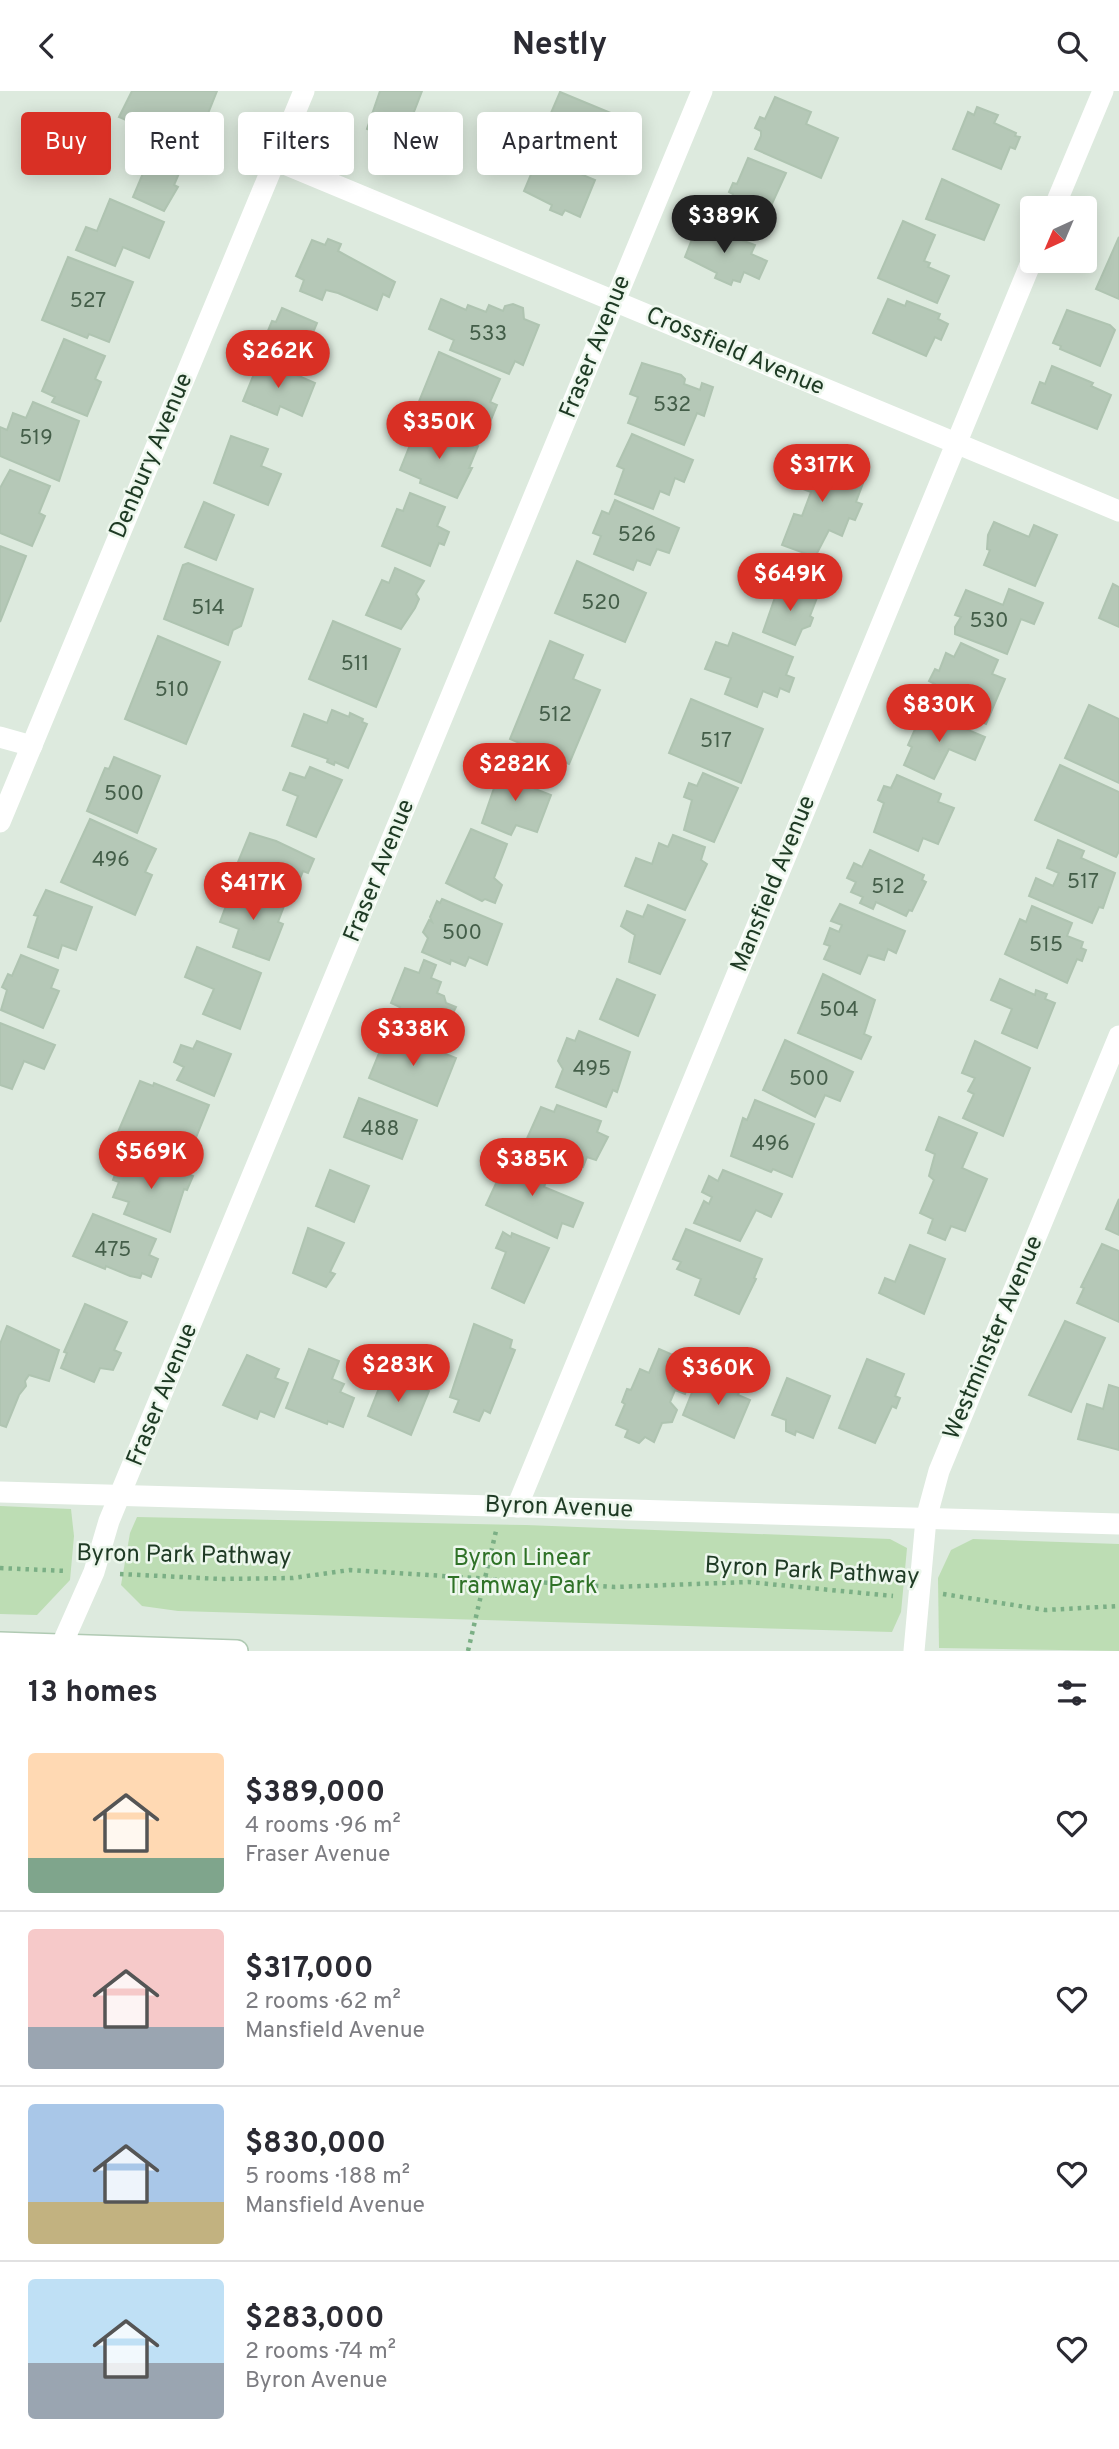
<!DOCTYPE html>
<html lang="en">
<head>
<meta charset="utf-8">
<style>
  body { margin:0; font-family:Overpass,sans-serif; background:#f2f2f3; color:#2b2b33; height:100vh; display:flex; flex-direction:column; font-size:26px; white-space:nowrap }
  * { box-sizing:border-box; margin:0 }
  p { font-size:23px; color:#7c7c81 }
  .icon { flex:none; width:38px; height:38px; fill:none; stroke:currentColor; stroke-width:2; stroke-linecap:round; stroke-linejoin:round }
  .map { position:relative; height:1560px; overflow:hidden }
  .sheet { display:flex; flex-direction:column; background:#fff; flex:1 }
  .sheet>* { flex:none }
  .banner { position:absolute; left:21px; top:21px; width:700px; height:63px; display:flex; gap:14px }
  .needle { width:46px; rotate:224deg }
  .tools { position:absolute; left:1020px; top:105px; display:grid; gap:14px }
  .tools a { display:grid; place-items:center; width:77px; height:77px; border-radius:7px; background:#fff; box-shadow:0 4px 18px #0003; font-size:35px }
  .price { position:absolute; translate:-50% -60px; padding:0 16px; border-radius:24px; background:#d93025; color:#fff; font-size:23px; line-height:46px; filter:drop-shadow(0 2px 4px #0008) }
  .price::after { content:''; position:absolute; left:50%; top:42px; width:21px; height:16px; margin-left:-10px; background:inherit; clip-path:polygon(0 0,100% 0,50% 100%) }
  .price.on { background:#222; color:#fff }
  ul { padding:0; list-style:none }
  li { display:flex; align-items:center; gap:21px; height:175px; padding:0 28px }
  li+li { border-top:2px solid #e1e1e2 }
  li span { display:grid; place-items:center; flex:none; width:196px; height:140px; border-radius:7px; color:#555 }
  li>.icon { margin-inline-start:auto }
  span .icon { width:84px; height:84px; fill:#fffc; stroke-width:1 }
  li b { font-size:30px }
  h2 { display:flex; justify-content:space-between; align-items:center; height:84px; padding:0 28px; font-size:30px }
  .chip { padding:0 24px; border-radius:7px; background:#fff; box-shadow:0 4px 18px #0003; font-size:24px; line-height:63px }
  .chip.on { background:#d93025; color:#fff }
  header { display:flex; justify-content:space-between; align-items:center; height:91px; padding:0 28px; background:#fff; font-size:32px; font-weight:700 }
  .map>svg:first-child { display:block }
  .green { fill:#bdddb4 }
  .building { fill:#b5c8b7; stroke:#afc4b1; stroke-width:2 }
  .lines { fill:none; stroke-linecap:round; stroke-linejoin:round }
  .secondary-casing { stroke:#b0cab3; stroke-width:24 }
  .path { stroke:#7baf85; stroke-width:4.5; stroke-dasharray:3.5 5; stroke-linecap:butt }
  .minor { stroke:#fff; stroke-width:21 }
  .tertiary { stroke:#fff; stroke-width:21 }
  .secondary { stroke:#fff; stroke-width:21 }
  .labels { text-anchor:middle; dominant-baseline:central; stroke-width:5; stroke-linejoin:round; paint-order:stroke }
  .number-label { font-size:21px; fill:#445e49 }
  .street-label { font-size:24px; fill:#1e3a24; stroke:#edf7ed }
  .park-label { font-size:24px; fill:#2f7227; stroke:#edf7ed }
</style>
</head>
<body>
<header><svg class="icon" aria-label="back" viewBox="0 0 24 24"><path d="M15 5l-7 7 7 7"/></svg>Nestly<svg class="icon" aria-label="search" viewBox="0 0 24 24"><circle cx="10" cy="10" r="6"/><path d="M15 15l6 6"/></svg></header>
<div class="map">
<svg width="1119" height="1560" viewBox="0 0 1119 1560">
  <rect width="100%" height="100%" fill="#ddeade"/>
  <g class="green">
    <polygon points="0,1415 71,1418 74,1445 70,1489 37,1524 0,1523"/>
    <polygon points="137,1426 526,1434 890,1448 907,1457 901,1521 892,1541 178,1520 142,1515 121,1494 130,1442"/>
    <polygon points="973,1448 1119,1453 1119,1560 939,1557 938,1487 951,1459"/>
  </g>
  <g class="building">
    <polygon points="132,0 217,0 207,25 202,23 188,56 119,26"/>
    <polygon points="380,0 422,0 402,52 367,38"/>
    <polygon points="560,1 623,27 608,65 569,49 575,32 551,22"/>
    <polygon points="775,6 811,21 806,33 838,47 821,87 755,58 761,45 761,40 755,37 760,26 765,28"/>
    <polygon points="977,16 998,24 994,32 1016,42 1015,45 1020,46 1015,58 1010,56 1001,78 953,58 968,21 974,24"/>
    <polygon points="748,67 786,82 760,139 727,125 733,109 733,103 729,101 733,92 737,93"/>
    <polygon points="149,68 180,80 174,94 178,96 164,120 133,106"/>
    <polygon points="537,69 551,75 553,71 565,76 567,72 580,77 578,82 595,89 580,126 565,119 562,124 550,119 552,114 524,100"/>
    <polygon points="942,88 999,114 984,149 926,128"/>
    <polygon points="110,108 164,131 149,167 123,156 115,175 76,159 86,136 97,140"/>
    <polygon points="903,130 935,144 924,170 930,172 928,176 949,185 937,212 878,187"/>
    <polygon points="698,133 755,154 751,163 767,170 759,188 744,181 740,191 733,189 731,194 715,187 717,182 685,166"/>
    <polygon points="1119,146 1119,208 1096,198"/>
    <polygon points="328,148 341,153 338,160 395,191 389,206 383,203 377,219 338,202 326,199 322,209 300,200 304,189 296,185 312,149 325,154"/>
    <polygon points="68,166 133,191 109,251 89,243 87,247 42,229"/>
    <polygon points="441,208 466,219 468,214 486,221 489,214 503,220 505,215 513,213 523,217 524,228 539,234 523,274 515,270 509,283 450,259 454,249 429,238"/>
    <polygon points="888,208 905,215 907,210 940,223 938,228 948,233 941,249 935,246 926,265 873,242"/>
    <polygon points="282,217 317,232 312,244 319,247 310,269 268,252 270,249 265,247 272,230 276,231"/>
    <polygon points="1067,219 1110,234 1115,239 1100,275 1060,258 1061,255 1053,252"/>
    <polygon points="64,248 105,265 95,288 101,291 87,325 52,311 55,306 42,300"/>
    <polygon points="439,261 500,288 490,311 497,314 484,346 416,318"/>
    <polygon points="260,268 315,292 302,325 280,315 277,324 243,310"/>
    <polygon points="642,272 681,284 685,288 684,293 700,299 702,292 713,296 704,325 697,322 684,354 628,332 638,306 630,303"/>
    <polygon points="1052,275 1093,292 1091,295 1111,304 1097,338 1032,312 1040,291 1045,293"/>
    <polygon points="33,311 79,330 59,390 0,365 0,336 7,339 13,322 26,327"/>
    <polygon points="418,334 478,355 469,377 472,377 457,407 420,392 421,388 400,379"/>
    <polygon points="632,343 693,369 684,391 675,387 669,404 660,400 653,418 615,403 624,378 617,375"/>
    <polygon points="231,345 268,358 261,375 281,383 268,414 214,392"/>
    <polygon points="801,366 823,375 827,366 848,374 844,385 863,392 856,411 862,413 855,429 849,427 842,445 829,439 815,466 782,454 794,423 802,425 811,401 790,393"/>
    <polygon points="10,379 50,395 39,422 45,425 32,455 0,442 0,397"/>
    <polygon points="410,402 445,416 437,435 449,441 444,454 439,452 430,475 382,455 397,418 403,420"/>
    <polygon points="615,409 679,437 669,462 657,458 650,474 637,469 633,479 594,463 601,445 593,442 602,420 609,423"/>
    <polygon points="204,411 234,424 216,469 185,456"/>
    <polygon points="994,431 1029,446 1034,434 1057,444 1035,495 984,474 990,459 987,458 988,444"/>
    <polygon points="0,455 26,465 0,531"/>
    <polygon points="577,470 646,502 625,551 555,522"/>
    <polygon points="188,472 253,498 241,535 233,539 228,554 164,528 183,474"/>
    <polygon points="395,477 424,490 416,503 419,508 415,517 401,538 366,524 382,489 389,492"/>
    <polygon points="781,489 818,504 810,525 813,527 810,535 802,538 795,554 763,541"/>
    <polygon points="1113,493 1119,496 1119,536 1099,527"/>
    <polygon points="1009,498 1043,512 1034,533 1021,528 1007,563 955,543 955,536 961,526 955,524 966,499 1003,514"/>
    <polygon points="333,530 400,558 376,616 309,588"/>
    <polygon points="733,542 793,566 786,584 794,587 789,601 780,597 777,606 763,600 757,616 725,603 731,587 705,578 716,551 728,555"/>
    <polygon points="158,545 220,571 186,653 125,628"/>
    <polygon points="550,550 583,564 573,588 600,599 569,673 510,648"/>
    <polygon points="961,552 998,569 992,583 1005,588 986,633 928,607 935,593 929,590 935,578 939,580 946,562 954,566"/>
    <polygon points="691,608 763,638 741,692 669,662"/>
    <polygon points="1089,614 1119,628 1119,692 1065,667"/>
    <polygon points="332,619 349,626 350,622 363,628 362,631 367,633 348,677 335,671 334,674 327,671 328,668 292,655 304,623 327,632"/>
    <polygon points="923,620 985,646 975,669 949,658 934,688 904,674 912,656 908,654"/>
    <polygon points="114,666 160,685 137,742 87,720 105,677 109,678"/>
    <polygon points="502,674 534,686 530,696 551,704 537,741 516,734 511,744 482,732"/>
    <polygon points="1060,674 1119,701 1119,760 1116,766 1035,729"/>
    <polygon points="310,676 342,689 316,746 287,734 298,705 283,699 290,682 305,687"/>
    <polygon points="703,682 738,697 714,751 684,739 692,709 684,706 689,692 697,695"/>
    <polygon points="897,684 941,703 938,711 954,717 938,753 923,747 918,760 874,741 884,712 878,709 884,695 891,697"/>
    <polygon points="90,728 156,758 145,781 152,784 135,824 61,791"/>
    <polygon points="471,738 507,753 494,787 502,794 495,812 485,808 482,810 446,792"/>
    <polygon points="250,742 276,750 314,768 308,782 303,780 294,802 268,791 263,802 252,797 257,786 260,786 236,776"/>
    <polygon points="673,744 705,756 701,769 707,773 685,819 625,795 636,767 652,773 659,752 668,756"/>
    <polygon points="1058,749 1084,760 1081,767 1115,782 1103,817 1099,816 1092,832 1029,805 1036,787 1053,795 1059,782 1047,777"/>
    <polygon points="870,759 924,784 922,789 926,791 912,820 909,819 906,825 876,811 873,818 860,812 863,806 851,801 856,791 847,787 854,772 862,776"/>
    <polygon points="233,796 284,815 278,831 283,833 269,869 233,856 239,838 220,831"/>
    <polygon points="46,799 92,816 76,859 62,854 58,867 28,856 38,825 34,824"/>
    <polygon points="442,808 502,833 487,874 469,866 465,875 451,869 450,873 422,861 428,847 423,841 429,829 432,831 430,826 437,810 440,812"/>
    <polygon points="840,813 905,840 896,862 888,858 884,869 868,864 860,883 824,868 830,855 824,853 830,837 839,841 842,834 831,830"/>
    <polygon points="648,814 685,829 660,883 629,871 635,844 621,835 627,820 643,826"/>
    <polygon points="1032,815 1072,832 1067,845 1083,851 1081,857 1086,859 1082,870 1077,868 1067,892 1005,863 1020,828 1026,831"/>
    <polygon points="197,856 261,882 240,938 203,923 214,898 185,886"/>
    <polygon points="21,864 58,879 51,897 59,900 43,937 1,919 7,899 2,896 8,883 12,885"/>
    <polygon points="424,869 436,874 431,887 441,891 437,902 444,905 446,912 456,916 440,948 402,933 397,922 400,916 391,912 405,877 419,882"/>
    <polygon points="823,883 875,909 864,943 871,946 861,968 798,942"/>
    <polygon points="617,888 655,904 638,945 600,928"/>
    <polygon points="1000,888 1035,904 1036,899 1047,903 1045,908 1055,912 1037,957 1002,942 1012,918 991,909"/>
    <polygon points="0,932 55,954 44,978 24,970 12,998 0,994"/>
    <polygon points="388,940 456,967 437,1015 369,987"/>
    <polygon points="579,940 630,961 617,1001 613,999 606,1016 556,996 563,978 558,970 567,947 575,950"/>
    <polygon points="785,949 853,981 840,1010 825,1004 815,1026 763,999"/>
    <polygon points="197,950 231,963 214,1005 177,989 184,976 174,971 181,954 193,958"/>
    <polygon points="975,950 1030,977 1003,1045 963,1027 974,1003 968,1000 975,987 962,982"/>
    <polygon points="140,990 153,995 154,992 209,1014 189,1064 160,1052 158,1058 118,1041"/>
    <polygon points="359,1007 417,1029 402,1068 344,1046"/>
    <polygon points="755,1009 814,1033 792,1086 773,1078 771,1081 731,1065 743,1027 747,1029"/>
    <polygon points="557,1014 601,1030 597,1041 608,1046 596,1069 587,1066 583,1076 525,1052 541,1016 554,1021"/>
    <polygon points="939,1026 977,1042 962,1077 987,1088 965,1140 951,1135 945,1149 928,1142 933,1128 920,1122 934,1089 929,1085 935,1063 926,1059"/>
    <polygon points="510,1062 550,1081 544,1096 583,1112 573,1136 562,1132 557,1147 486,1114"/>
    <polygon points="140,1064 193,1085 187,1099 184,1098 170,1141 124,1123 129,1111 113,1106 119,1091 113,1089 120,1070 135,1076"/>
    <polygon points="330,1079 369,1095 354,1131 316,1115"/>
    <polygon points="723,1079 782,1103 771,1126 756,1119 740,1150 694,1132 704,1110 709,1113 712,1106 702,1101 709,1085 718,1090"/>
    <polygon points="1119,1108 1119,1144 1106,1138"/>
    <polygon points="93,1123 156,1148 149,1164 158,1168 151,1186 142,1182 140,1187 130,1185 106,1175 105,1178 73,1165"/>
    <polygon points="308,1137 344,1152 330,1181 335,1183 326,1196 293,1182"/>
    <polygon points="686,1138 762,1168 754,1187 756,1188 739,1223 695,1204 701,1188 677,1178 681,1171 673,1168"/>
    <polygon points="503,1141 511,1146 512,1142 549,1157 524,1212 492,1197 506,1161 496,1157"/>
    <polygon points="1102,1153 1119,1160 1119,1231 1077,1212 1084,1197 1081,1196"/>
    <polygon points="910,1154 945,1168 924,1223 879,1202 885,1187 895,1191"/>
    <polygon points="85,1213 127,1231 114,1259 121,1262 113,1279 100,1277 94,1291 61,1277 67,1262 64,1261"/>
    <polygon points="1065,1230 1105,1247 1071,1321 1029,1304"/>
    <polygon points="474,1233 512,1249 510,1257 515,1259 490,1322 484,1319 479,1330 454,1321 459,1309 450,1306"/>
    <polygon points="7,1235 59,1259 49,1290 29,1284 25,1290 26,1295 19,1304 6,1336 0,1334 0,1253"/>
    <polygon points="309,1258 339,1270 332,1288 344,1293 340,1301 354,1307 343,1336 328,1330 327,1333 286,1317"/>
    <polygon points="659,1258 696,1274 685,1303 675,1299 670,1311 677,1319 672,1331 662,1332 654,1351 645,1346 639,1352 625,1346 628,1339 616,1334 625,1313 622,1311 627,1298 631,1299 640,1278 649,1282"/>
    <polygon points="247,1264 279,1278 275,1287 288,1292 274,1326 260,1320 257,1328 223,1314"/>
    <polygon points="867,1268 904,1283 895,1305 900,1307 896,1317 892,1315 875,1352 839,1337"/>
    <polygon points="385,1282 429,1300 411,1344 368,1325"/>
    <polygon points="728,1287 742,1293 738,1304 750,1309 734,1347 683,1324 695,1294 710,1301 714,1294 723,1298"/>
    <polygon points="787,1287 830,1305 813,1347 796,1340 795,1344 786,1340 786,1329 772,1324"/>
    <polygon points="1109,1294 1119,1297 1119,1359 1078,1348 1087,1313 1103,1318"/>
  </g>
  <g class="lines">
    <g class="secondary-casing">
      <polyline id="secondary" points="0,1552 237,1560"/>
    </g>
    <g class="path">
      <polyline points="0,1477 66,1480"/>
      <polyline points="120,1483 221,1488 293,1487 350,1479 615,1496 748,1491 893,1505"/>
      <polyline points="943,1503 1045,1519 1119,1515"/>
      <polyline points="468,1560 496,1440"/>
    </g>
    <g class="minor">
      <polyline points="275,69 1119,420"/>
      <polyline points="1054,117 1103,0"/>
      <polyline points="0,646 32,655"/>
      <polyline points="0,731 304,0"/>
      <polyline points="517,1416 1032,169"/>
      <polyline points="59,1560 94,1481 109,1430 702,0"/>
      <polyline points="914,1560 926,1428 939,1380 1119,945"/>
    </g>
    <polyline class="tertiary" points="0,1401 1119,1433"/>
    <use href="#secondary" class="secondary"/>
  </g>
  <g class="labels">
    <g class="number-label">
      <text x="88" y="210">527</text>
      <text x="488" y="243">533</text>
      <text x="672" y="314">532</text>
      <text x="36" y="347">519</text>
      <text x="637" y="444">526</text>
      <text x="601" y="512">520</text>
      <text x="208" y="517">514</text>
      <text x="989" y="530">530</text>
      <text x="355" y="573">511</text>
      <text x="172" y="599">510</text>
      <text x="555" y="624">512</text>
      <text x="716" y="650">517</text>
      <text x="124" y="703">500</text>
      <text x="111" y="769">496</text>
      <text x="1083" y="791">517</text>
      <text x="888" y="796">512</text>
      <text x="462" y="842">500</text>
      <text x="1046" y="854">515</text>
      <text x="839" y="919">504</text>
      <text x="592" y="978">495</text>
      <text x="809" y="988">500</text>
      <text x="380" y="1038">488</text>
      <text x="771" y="1053">496</text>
      <text x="113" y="1159">475</text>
    </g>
    <g class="street-label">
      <text transform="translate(596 256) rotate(-68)">Fraser Avenue</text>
      <text transform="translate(735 261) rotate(23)">Crossfield Avenue</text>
      <text transform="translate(152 365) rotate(-67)">Denbury Avenue</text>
      <text transform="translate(380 780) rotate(-68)">Fraser Avenue</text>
      <text transform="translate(774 793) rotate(-68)">Mansfield Avenue</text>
      <text transform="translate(994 1247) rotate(-67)">Westminster Avenue</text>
      <text transform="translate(163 1304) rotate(-68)">Fraser Avenue</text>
      <text transform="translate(559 1417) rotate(2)">Byron Avenue</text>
      <text transform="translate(184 1465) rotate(1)">Byron Park Pathway</text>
      <text transform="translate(812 1481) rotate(3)">Byron Park Pathway</text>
    </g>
    <g class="park-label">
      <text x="522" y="1468">Byron Linear<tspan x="522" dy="28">Tramway Park</tspan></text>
    </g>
  </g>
</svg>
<div class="tools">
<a><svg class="needle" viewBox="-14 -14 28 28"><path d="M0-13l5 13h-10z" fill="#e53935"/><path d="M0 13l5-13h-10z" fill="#7c7c81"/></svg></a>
</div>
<b class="price on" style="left:724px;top:164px">$389K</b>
<b class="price" style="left:278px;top:299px">$262K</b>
<b class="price" style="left:439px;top:370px">$350K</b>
<b class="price" style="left:822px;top:413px">$317K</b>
<b class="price" style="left:790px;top:522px">$649K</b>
<b class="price" style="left:939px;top:653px">$830K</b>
<b class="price" style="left:515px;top:712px">$282K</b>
<b class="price" style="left:253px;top:831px">$417K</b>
<b class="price" style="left:413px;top:977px">$338K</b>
<b class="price" style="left:151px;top:1100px">$569K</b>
<b class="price" style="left:532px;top:1107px">$385K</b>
<b class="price" style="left:398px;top:1313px">$283K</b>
<b class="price" style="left:718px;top:1316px">$360K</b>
<div class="banner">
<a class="chip on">Buy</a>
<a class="chip">Rent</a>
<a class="chip">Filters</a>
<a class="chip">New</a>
<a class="chip">Apartment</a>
</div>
</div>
<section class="sheet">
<h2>13 homes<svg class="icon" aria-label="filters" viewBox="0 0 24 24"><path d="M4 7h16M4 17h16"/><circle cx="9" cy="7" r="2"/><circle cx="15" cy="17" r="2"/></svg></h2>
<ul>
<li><span style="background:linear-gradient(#ffd9b3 75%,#7fa58c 0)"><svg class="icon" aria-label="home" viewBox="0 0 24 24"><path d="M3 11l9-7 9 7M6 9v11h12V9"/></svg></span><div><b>$389,000</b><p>4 rooms · 96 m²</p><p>Fraser Avenue</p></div><svg class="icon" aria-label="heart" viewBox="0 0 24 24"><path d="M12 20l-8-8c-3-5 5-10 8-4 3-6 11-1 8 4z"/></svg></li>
<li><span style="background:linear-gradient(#f6c9c9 70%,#9aa5b1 0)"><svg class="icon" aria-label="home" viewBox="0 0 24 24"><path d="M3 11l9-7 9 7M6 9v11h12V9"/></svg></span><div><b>$317,000</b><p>2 rooms · 62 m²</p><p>Mansfield Avenue</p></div><svg class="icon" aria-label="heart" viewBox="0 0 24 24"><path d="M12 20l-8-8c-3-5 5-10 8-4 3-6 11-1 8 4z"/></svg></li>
<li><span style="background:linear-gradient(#a9c7e8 70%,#c2b280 0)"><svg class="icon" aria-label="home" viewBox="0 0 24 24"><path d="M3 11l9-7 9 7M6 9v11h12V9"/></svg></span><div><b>$830,000</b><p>5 rooms · 188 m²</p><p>Mansfield Avenue</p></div><svg class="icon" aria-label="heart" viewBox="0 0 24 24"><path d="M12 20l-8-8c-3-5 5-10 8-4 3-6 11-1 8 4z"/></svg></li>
<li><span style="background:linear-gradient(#bfe0f5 60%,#9aa5b1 0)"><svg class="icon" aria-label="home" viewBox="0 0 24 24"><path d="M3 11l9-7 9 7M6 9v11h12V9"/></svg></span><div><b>$283,000</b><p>2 rooms · 74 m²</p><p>Byron Avenue</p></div><svg class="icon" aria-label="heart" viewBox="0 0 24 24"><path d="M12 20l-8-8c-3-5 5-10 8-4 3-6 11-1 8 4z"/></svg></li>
</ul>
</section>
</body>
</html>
